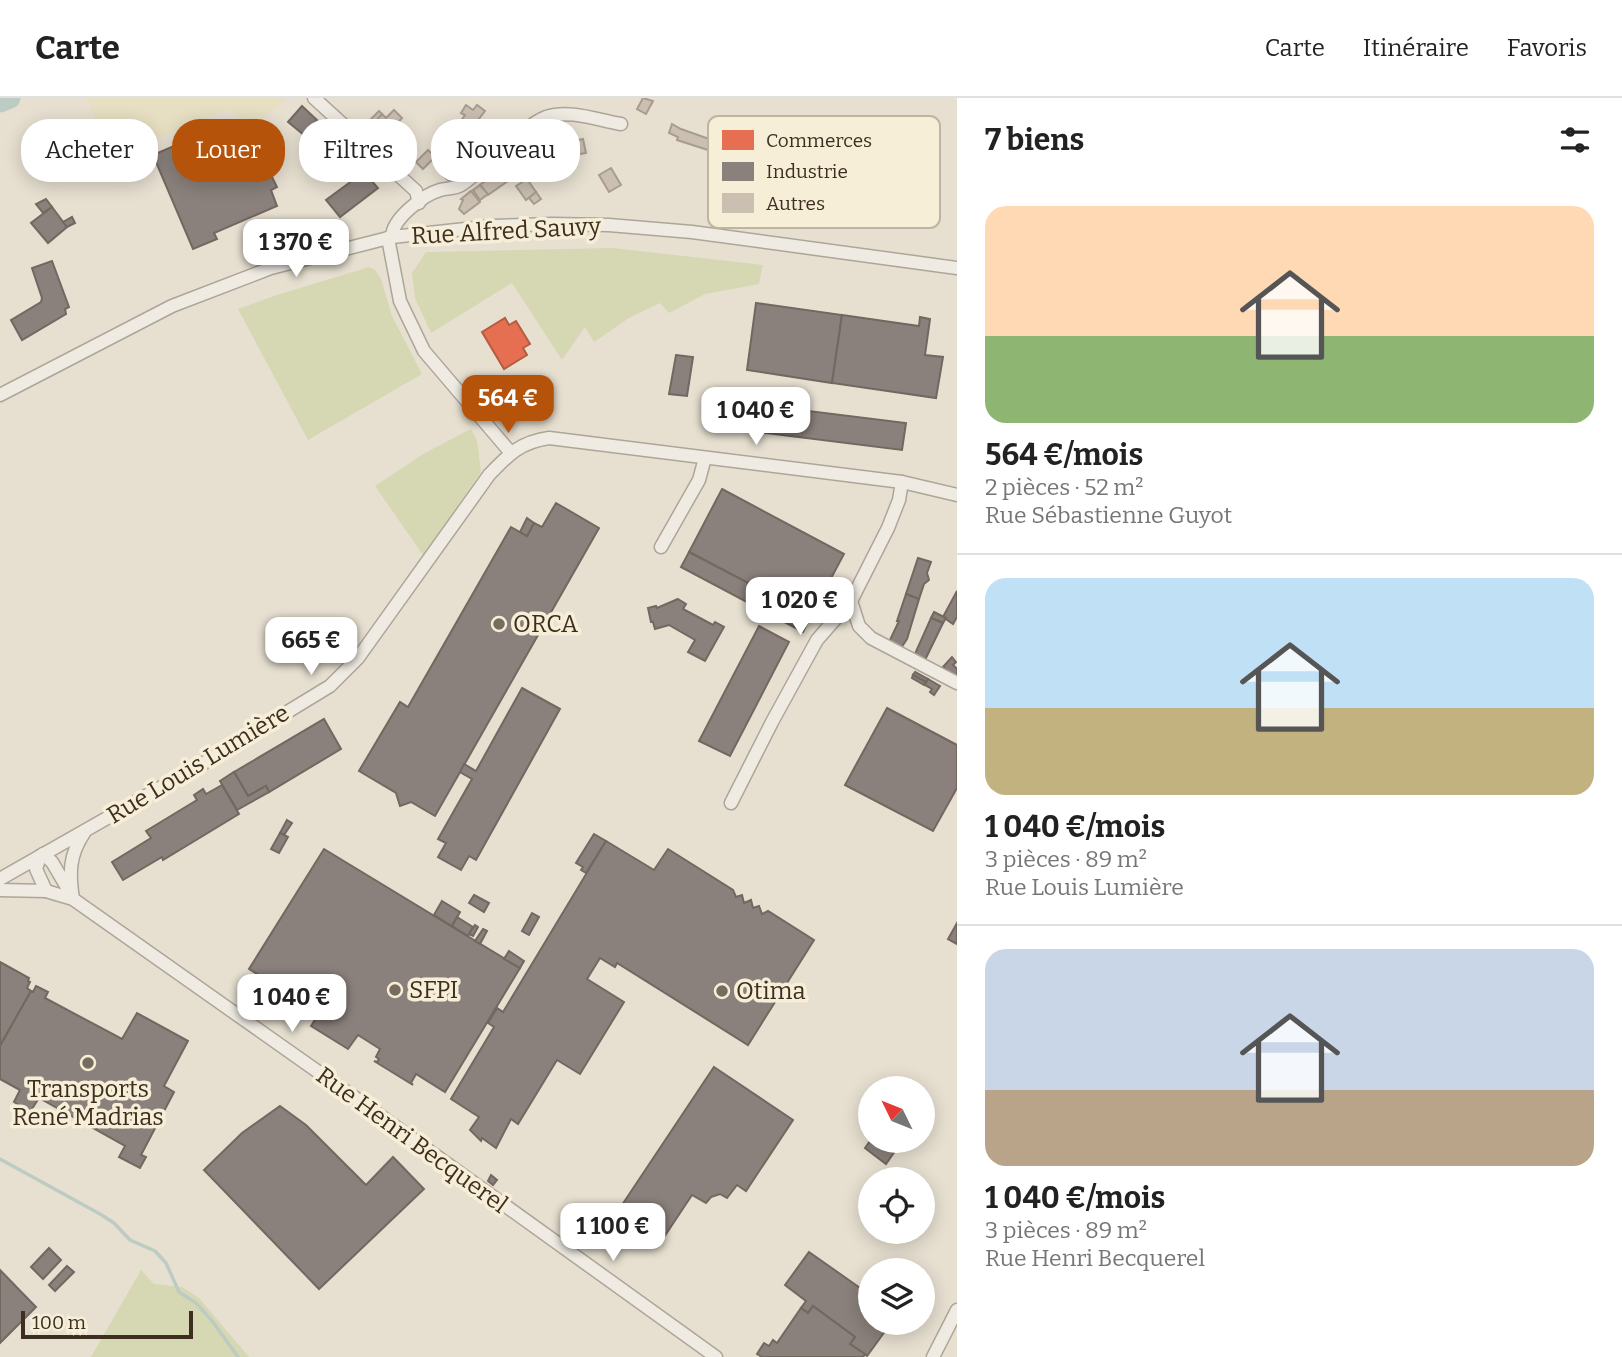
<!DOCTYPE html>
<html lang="fr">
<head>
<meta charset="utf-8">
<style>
  body { margin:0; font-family:Bitter,serif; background:#f2f2f2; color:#222; height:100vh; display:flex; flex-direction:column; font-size:26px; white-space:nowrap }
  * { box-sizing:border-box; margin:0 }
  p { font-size:23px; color:#767676 }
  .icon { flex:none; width:38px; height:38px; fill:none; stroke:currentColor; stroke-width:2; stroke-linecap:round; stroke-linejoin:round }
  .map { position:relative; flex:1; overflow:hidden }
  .details { display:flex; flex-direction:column; background:#fff; width:665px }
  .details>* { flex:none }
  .guide { position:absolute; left:21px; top:21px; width:665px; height:63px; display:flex; gap:14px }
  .needle { width:46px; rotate:313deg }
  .tools { position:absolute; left:858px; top:978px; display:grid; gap:14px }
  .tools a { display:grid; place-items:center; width:77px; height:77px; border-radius:50%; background:#fff; box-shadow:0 4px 18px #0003; font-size:35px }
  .scale { position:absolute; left:21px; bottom:18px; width:172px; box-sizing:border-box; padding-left:7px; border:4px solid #3d2e20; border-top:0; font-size:19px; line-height:24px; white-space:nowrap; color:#3d2e20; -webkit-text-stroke:5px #f7eed8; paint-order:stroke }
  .price { position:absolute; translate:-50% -60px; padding:0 16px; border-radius:14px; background:#fff; color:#222; font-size:23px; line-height:46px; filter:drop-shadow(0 2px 4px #0008) }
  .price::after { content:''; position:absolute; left:50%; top:42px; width:21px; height:16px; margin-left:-10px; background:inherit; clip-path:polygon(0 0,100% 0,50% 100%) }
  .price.active { background:#b45309; color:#fff }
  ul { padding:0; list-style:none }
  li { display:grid; align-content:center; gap:14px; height:371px; padding:0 28px }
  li+li { border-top:2px solid #e0e0e0 }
  li span { display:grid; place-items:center; height:217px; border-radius:21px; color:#555 }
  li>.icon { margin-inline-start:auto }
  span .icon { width:126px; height:126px; fill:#fffc; stroke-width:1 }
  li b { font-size:30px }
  h2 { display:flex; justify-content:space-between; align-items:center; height:84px; padding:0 28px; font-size:30px }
  .tag { padding:0 24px; border-radius:28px; background:#fff; box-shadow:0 4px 18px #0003; font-size:24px; line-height:63px }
  .tag.active { background:#b45309; color:#fff }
  header { display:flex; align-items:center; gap:42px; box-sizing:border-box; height:98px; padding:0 35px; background:#fff; border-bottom:2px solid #e0e0e0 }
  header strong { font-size:33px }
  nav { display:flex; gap:38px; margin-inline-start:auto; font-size:24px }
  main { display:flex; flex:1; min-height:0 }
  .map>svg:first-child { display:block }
  .farmland { fill:#e6dfc2 }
  .green { fill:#d6d7b3 }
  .shops { fill:#e76f51; stroke:#b45c42; stroke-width:2 }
  .industry { fill:#8a817c; stroke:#736860; stroke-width:2 }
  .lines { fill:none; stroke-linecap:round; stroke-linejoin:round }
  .stream { stroke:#bcccc2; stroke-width:3.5 }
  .river { stroke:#bcccc2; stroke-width:21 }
  .building { fill:#cbbfb2; stroke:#a89c90; stroke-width:2 }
  .minor-casing { stroke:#ada599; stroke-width:15 }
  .minor { stroke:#efebe3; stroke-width:12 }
  .poi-dot { fill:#786c5e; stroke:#f7eed8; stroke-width:2.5 }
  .labels { text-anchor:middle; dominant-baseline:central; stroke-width:7; stroke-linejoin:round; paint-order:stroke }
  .street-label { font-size:24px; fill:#3d2e20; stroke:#f7eed8 }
  .poi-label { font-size:24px; fill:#3d2e20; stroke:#f7eed8; text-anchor:start }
  .key { fill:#f7eed8; stroke:#bfb4a1; stroke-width:2 }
  .key-label { font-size:19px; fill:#3d2e20 }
</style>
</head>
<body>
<header>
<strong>Carte</strong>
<nav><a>Carte</a><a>Itinéraire</a><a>Favoris</a></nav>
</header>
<main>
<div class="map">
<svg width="957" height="1259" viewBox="0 0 957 1259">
  <rect width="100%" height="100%" fill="#e7e0d1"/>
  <polygon class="farmland" points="86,0 287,0 251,31 229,11 112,59"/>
  <g class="green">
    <polygon points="613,150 763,167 759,186 705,196 669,215 660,205 629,220 594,244 585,229 562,262 512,185 431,235 415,200 412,175 426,154"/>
    <polygon points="369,169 375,172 381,181 392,218 422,276 308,342 238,211 277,197"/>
    <polygon points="471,331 477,342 481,374 423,457 375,388 425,355"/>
    <polygon points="141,1172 154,1186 182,1189 199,1200 249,1259 91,1259"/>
  </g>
  <polygon class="shops" points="505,220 509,227 516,223 530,246 523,250 527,257 504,271 482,234"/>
  <g class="industry">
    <polygon points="302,8 317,22 304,37 288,24"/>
    <polygon points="232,23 239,32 257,78 269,73 277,89 271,92 277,108 214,135 217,141 193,151 153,57"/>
    <polygon points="315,25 328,36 321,45 307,33"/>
    <polygon points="364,74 378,90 340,119 326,102"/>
    <polygon points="46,101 52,109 43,115 36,106"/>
    <polygon points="52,109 67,129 48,145 31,125"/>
    <polygon points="72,119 75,125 67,129 63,124"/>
    <polygon points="52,163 69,209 65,211 66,216 22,242 11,222 41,204 42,200 32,170"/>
    <polygon points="756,205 842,217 832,285 747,272"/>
    <polygon points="842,217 919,228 920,219 930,221 925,257 943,259 936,300 832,285"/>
    <polygon points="676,257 693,259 687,298 669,296"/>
    <polygon points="752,306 906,325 902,352 749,333"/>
    <polygon points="722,391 844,456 811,518 689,454"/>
    <polygon points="556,405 599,430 435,718 411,704 400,708 396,695 359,673 400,604 408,609 511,429 527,438 534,425 542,429"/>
    <polygon points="527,420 534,425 527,438 520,434"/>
    <polygon points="689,454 811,518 803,534 681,469"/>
    <polygon points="918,460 931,464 927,475 929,482 924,486 919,501 906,496"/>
    <polygon points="957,493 957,519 953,526 943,519"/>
    <polygon points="906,496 919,501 907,541 901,550 889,544 899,523 897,523"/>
    <polygon points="678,501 686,506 683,511 713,527 715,524 724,529 705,563 688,554 695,542 669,527 655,531 653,524 651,524 648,510 656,508 657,510"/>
    <polygon points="934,514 946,520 943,525 931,520"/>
    <polygon points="931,520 943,525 924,564 914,558"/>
    <polygon points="759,528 789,544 730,658 699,643"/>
    <polygon points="952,559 956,564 953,567 957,571 957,581 943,569"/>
    <polygon points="915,574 928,581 926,584 913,577"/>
    <polygon points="913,577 926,584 924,587 912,580"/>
    <polygon points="928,581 940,588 934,597 930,594 932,591 925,587"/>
    <polygon points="522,590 560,611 476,762 469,758 461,772 438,759 446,745 438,741 472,681 460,674 464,666 476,673"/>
    <polygon points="887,610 957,647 957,690 933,733 845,687"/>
    <polygon points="324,621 341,651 269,694 266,688 248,698 234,674"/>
    <polygon points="234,674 248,698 266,688 269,694 237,712 220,683"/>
    <polygon points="222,687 239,716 163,762 162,759 123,782 112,764 151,740 146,733 197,702 194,697 203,691 206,696"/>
    <polygon points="287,722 292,725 284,737 280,735"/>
    <polygon points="280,735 288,739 279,755 271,751"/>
    <polygon points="594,736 606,743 586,775 581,772 583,769 576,765"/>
    <polygon points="606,743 654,772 668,751 733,792 736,799 742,797 744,805 751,802 753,810 759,808 762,816 768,813 814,842 748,947 617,865 615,869 600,860 587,881 624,904 580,976 557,962 518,1026 511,1021 496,1050 482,1040 481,1043 470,1032 479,1019 451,1001 494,929 488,925 497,910 503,914"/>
    <polygon points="324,751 520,870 445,994 416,976 411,985 413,987 374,963 377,964 379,961 376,959 380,951 358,937 348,951 311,928 320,914 249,871"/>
    <polygon points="474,797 489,805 484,814 469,805"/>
    <polygon points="442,803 460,814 452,828 434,817"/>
    <polygon points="532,815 539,819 529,837 522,833"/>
    <polygon points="457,819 473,829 468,838 452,828"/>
    <polygon points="957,825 957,846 948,841"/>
    <polygon points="475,827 478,829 473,838 469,836"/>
    <polygon points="483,831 487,833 480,846 475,843"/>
    <polygon points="509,853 524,863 520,870 504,861"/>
    <polygon points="0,864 29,880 28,883 30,884 27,890 31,893 0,948"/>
    <polygon points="36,888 48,894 45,900 122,941 137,915 188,943 164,988 174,994 141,1057 146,1059 140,1070 119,1059 125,1048 39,1000 30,1014 14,1004 20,992 0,981 0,948 31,893 33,894"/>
    <polygon points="714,969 793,1022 746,1093 737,1087 727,1100 720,1096 711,1099 706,1105 692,1097 662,1142 656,1138 653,1142 649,1140 652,1136 618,1113"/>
    <polygon points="280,1008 306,1027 366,1087 393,1059 424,1091 319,1191 204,1072 242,1035"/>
    <polygon points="870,1043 902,1043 886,1066 865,1050"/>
    <polygon points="491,1077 497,1082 493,1087 488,1083"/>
    <polygon points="49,1150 61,1162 43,1181 31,1169"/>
    <polygon points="809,1154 870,1197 870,1225 891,1225 867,1258 850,1246 855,1239 813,1208 808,1215 801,1210 806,1203 785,1187"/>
    <polygon points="67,1168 74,1174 55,1193 49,1187"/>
    <polygon points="0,1172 36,1209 0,1245"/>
    <polygon points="813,1208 855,1239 850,1246 865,1256 863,1259 762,1259 757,1256 764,1245 769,1248 773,1242 777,1245 801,1210 808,1215"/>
  </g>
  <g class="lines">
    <polyline class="stream" points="0,1061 100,1116 114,1125 130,1142 155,1153 166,1165 179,1194 196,1205 213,1224 238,1259"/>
    <polyline class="river" points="0,4 10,0"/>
  </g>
  <g class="building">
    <polygon points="643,0 653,3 646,16 637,11"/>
    <polygon points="466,7 473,12 477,7 485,13 455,52 444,43 452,33 449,31 453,25 457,28 465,17 461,15"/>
    <polygon points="394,12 402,20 395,28 399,32 391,40 374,25 382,16 386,20"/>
    <polygon points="379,13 382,16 374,25 371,21"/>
    <polygon points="672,26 681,31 718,44 714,54 677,42 678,39 669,35"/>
    <polygon points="583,41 586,55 558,60 556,47"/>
    <polygon points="480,46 486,52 471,65 466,59"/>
    <polygon points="428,52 435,59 423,71 416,64"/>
    <polygon points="466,59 473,67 464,75 457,66"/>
    <polygon points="457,66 465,76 459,81 450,71"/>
    <polygon points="506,67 515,78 508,83 500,71"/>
    <polygon points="611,70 621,87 609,94 599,77"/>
    <polygon points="450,71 459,81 453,86 443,78"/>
    <polygon points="500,71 508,83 488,97 480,87"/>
    <polygon points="527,81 536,94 526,102 516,88"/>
    <polygon points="480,87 488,96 480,102 473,92"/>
    <polygon points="471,93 480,104 464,116 459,111 463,102 461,101"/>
    <polygon points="536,94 541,101 534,106 529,100"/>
  </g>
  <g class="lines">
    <g class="minor-casing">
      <g id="minor">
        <polyline points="314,0 416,93 419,105"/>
        <path d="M392 139C392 121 423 97 440 92 447 90 454 91 461 87 486 71 522 28 546 19 570 11 597 22 621 26"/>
        <polyline points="388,140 400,203 424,253 511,355"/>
        <polyline points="0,297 172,208 271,170 392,139 493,128 552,126 609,127 692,134 957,170"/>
        <polyline points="661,449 699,382 705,360"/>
        <polyline points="851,503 859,528 871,540 957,585"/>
        <polyline points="731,705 772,624 817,542 851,503 888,430 899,402 902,384"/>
        <polyline points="43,756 52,764 68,791"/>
        <polyline points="40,758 36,771 46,793"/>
        <path d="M0 781 202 666 330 588 358 560 489 377C508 357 520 344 549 340L902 384 957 397"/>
        <polyline points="0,792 46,793 73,801 368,1009 716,1259"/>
        <path d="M73 801C69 776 69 757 84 735"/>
        <polyline points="933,1259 957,1212"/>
      </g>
    </g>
    <use href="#minor" class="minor"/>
  </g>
  <g class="poi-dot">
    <circle cx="499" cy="526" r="7"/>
    <circle cx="395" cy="892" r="7"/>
    <circle cx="722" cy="893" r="7"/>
    <circle cx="88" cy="965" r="7"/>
  </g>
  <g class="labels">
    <g class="street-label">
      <text transform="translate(506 133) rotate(-3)">Rue Alfred Sauvy</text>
      <text transform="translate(198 666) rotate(-31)">Rue Louis Lumière</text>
      <text transform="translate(412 1042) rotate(36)">Rue Henri Becquerel</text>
    </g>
    <g class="poi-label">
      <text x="513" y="526">ORCA</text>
      <text x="409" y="892">SFPI</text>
      <text x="736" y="893">Otima</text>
      <text x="88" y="991" text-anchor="middle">Transports<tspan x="88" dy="28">René Madrias</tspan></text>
    </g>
  </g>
  <rect x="708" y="18" width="232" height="112" rx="10" class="key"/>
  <rect x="722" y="32" width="32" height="20" fill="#e76f51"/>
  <rect x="722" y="64" width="32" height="19" fill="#8a817c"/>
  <rect x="722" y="95" width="32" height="20" fill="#cbbfb2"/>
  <g class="key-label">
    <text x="766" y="49">Commerces</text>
    <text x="766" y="80">Industrie</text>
    <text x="766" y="112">Autres</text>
  </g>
</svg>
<div class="tools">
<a><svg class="needle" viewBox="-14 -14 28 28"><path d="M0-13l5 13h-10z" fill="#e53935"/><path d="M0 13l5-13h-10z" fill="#767676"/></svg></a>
<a><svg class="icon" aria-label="locate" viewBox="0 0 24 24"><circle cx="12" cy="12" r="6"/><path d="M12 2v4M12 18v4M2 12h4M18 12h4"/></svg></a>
<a><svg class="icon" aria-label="layers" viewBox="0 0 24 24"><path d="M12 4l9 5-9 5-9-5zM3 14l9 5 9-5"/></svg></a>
</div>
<div class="scale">100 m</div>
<b class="price" style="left:296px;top:181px">1 370 €</b>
<b class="price active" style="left:508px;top:337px">564 €</b>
<b class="price" style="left:756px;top:349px">1 040 €</b>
<b class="price" style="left:800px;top:539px">1 020 €</b>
<b class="price" style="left:311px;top:579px">665 €</b>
<b class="price" style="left:292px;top:936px">1 040 €</b>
<b class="price" style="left:613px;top:1165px">1 100 €</b>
<div class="guide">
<a class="tag">Acheter</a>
<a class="tag active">Louer</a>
<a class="tag">Filtres</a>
<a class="tag">Nouveau</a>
</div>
</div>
<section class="details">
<h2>7 biens<svg class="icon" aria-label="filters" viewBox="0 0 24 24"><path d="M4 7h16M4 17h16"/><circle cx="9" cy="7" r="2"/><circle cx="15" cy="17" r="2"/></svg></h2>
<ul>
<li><span style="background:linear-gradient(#ffd9b3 60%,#8fb573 0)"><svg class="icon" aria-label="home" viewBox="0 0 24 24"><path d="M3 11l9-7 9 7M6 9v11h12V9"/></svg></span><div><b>564 €/mois</b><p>2 pièces · 52 m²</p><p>Rue Sébastienne Guyot</p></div></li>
<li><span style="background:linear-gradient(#bfe0f5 60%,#c2b280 0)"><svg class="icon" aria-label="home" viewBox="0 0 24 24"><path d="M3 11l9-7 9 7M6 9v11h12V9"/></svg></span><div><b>1 040 €/mois</b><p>3 pièces · 89 m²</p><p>Rue Louis Lumière</p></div></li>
<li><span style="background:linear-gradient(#c9d6e8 65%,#b9a48a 0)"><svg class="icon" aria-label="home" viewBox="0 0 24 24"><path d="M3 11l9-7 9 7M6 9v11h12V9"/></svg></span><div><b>1 040 €/mois</b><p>3 pièces · 89 m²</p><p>Rue Henri Becquerel</p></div></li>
</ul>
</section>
</main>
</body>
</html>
